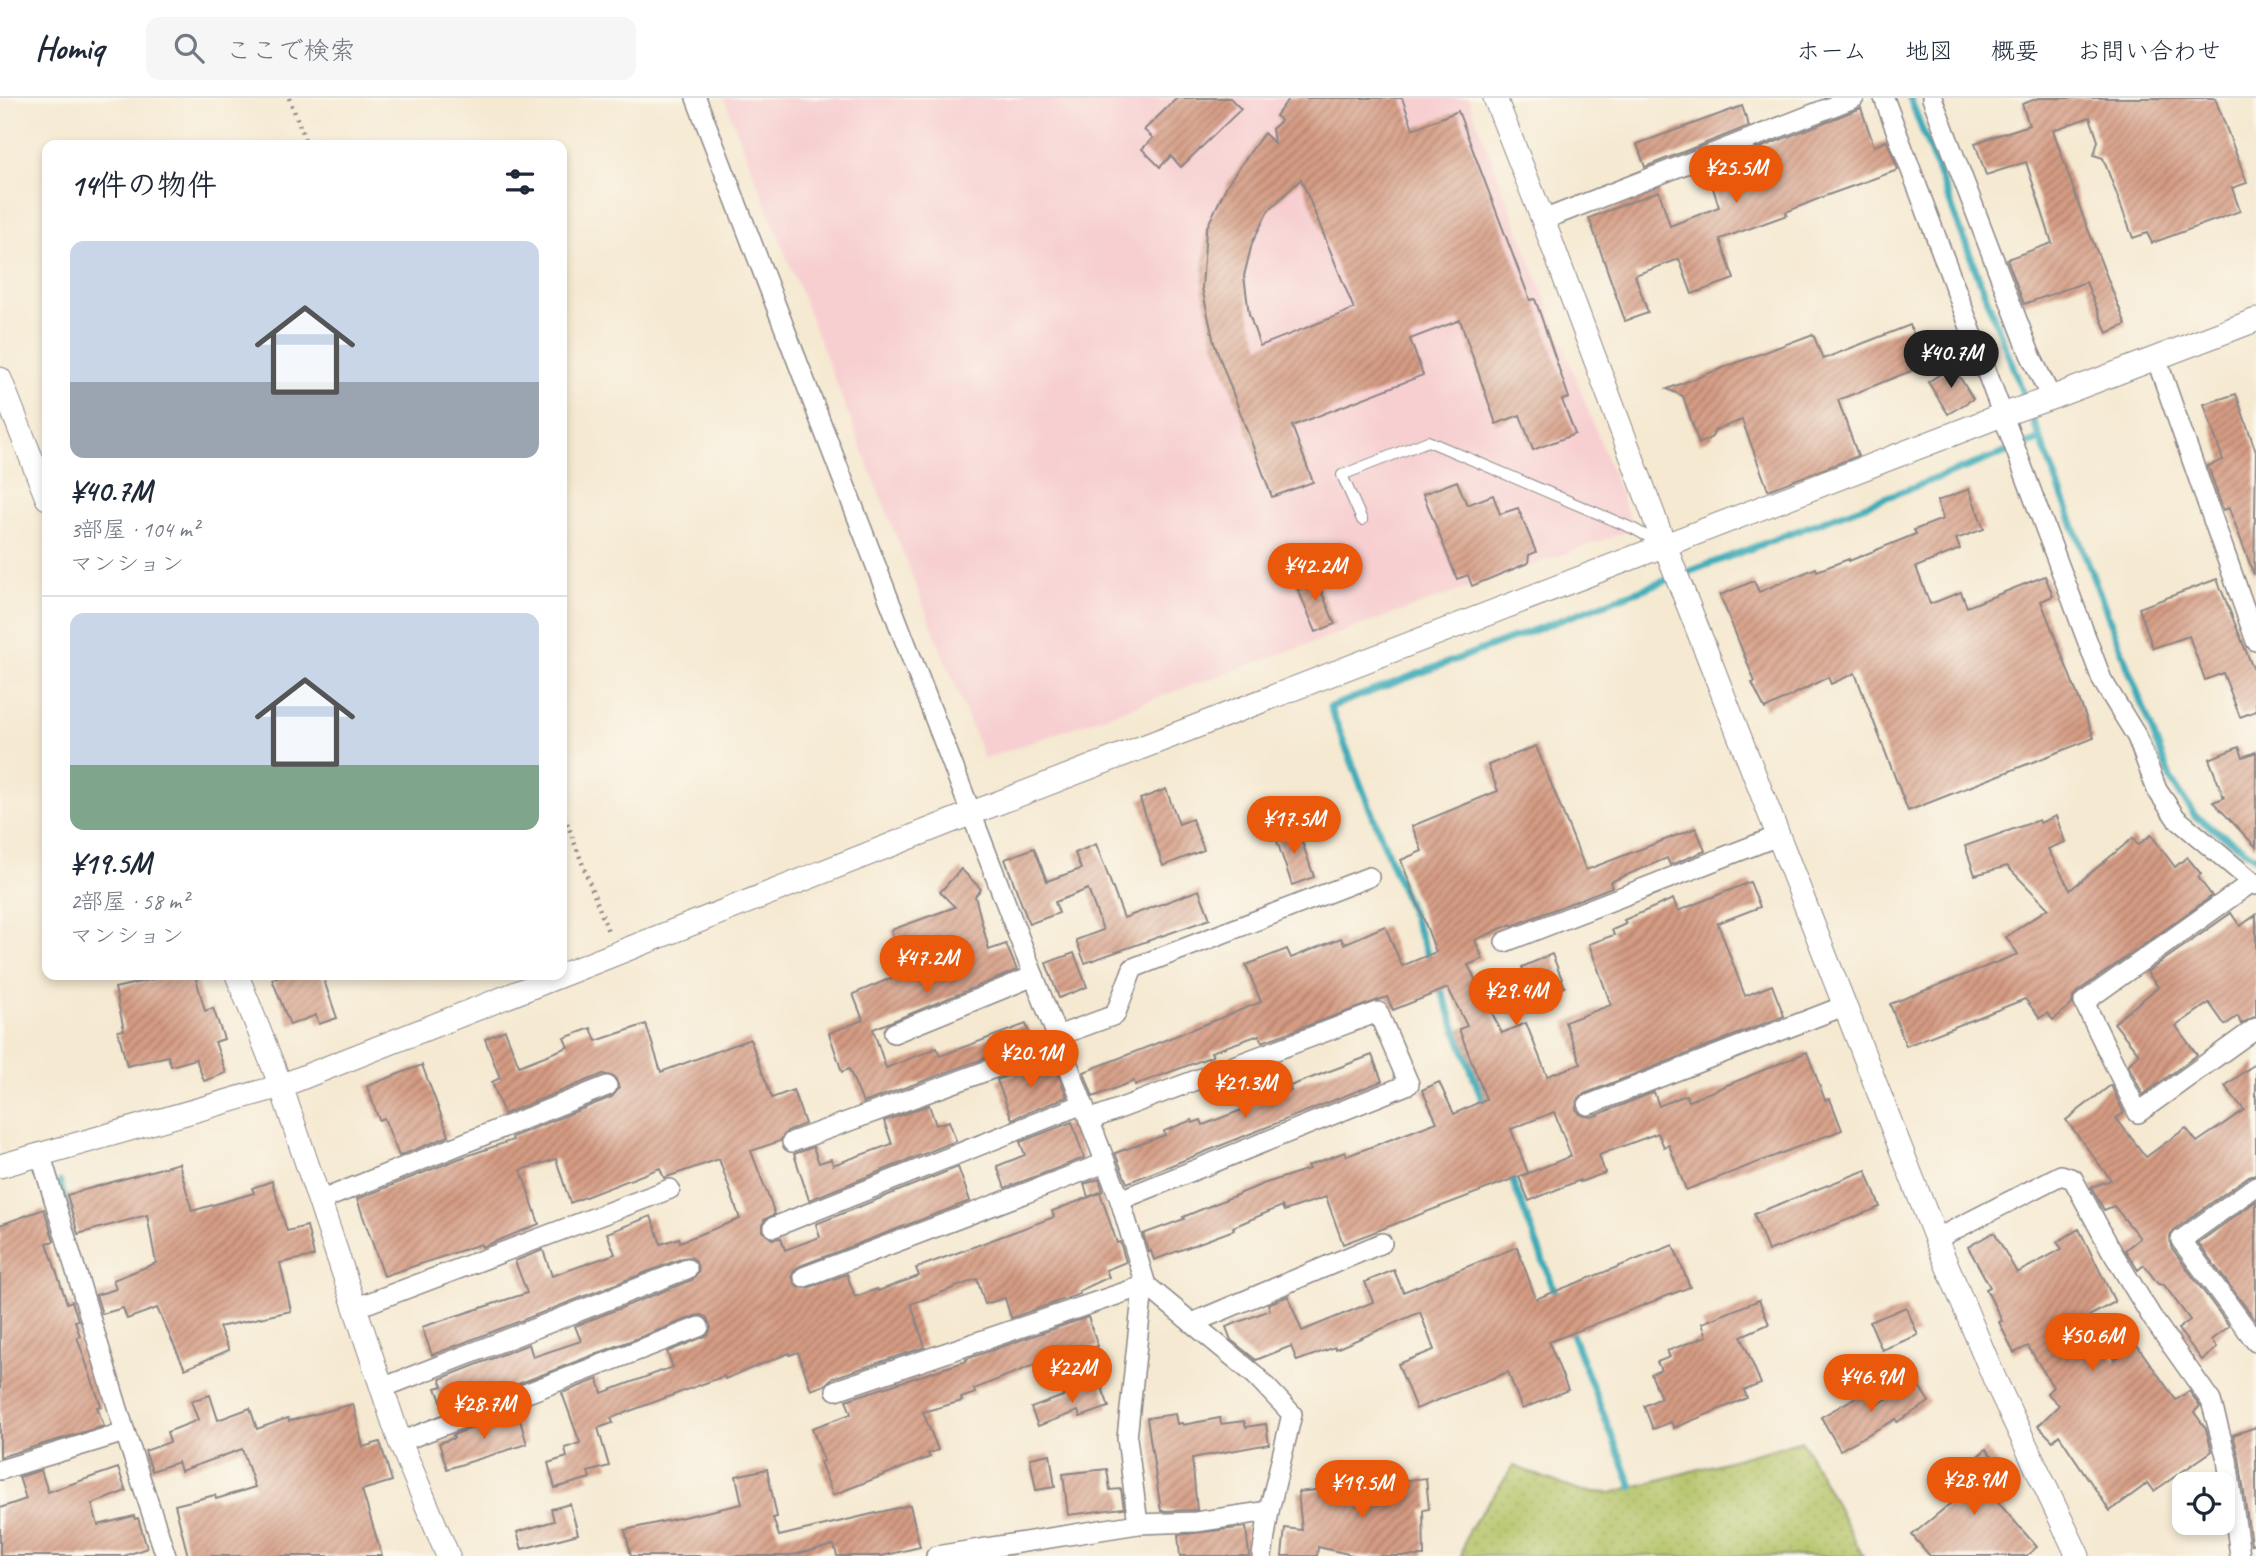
<!DOCTYPE html>
<html lang="ja">
<head>
<meta charset="utf-8">
<style>
  body { margin:0; font-family:Caveat,"Klee One",sans-serif; background:#f6f6f7; color:#1f2937; height:100vh; display:flex; flex-direction:column; font-size:26px; white-space:nowrap }
  * { box-sizing:border-box; margin:0 }
  p { font-size:23px; color:#747a83 }
  .icon { flex:none; width:38px; height:38px; fill:none; stroke:currentColor; stroke-width:2; stroke-linecap:round; stroke-linejoin:round }
  .map { position:relative; flex:1; overflow:hidden }
  .sheet { position:absolute; left:42px; top:42px; width:525px; height:840px; display:flex; flex-direction:column; background:#fff; border-radius:14px; box-shadow:0 4px 10px #0003 }
  .sheet>* { flex:none }
  .fabs { position:absolute; left:2172px; top:1374px; display:grid; gap:14px }
  .fabs a { display:grid; place-items:center; width:63px; height:63px; border-radius:14px; background:#fff; box-shadow:0 4px 10px #0003; font-size:35px }
  .price { position:absolute; translate:-50% -60px; padding:0 16px; border-radius:24px; background:#ea580c; color:#fff; font-size:23px; line-height:46px; filter:drop-shadow(0 2px 4px #0008) }
  .price::after { content:''; position:absolute; left:50%; top:42px; width:21px; height:16px; margin-left:-10px; background:inherit; clip-path:polygon(0 0,100% 0,50% 100%) }
  .price.active { background:#222; color:#fff }
  ul { padding:0; list-style:none }
  li { display:grid; align-content:center; gap:14px; height:371px; padding:0 28px }
  li+li { border-top:2px solid #e0e1e3 }
  li span { display:grid; place-items:center; height:217px; border-radius:14px; color:#555 }
  li>.icon { margin-inline-start:auto }
  span .icon { width:126px; height:126px; fill:#fffc; stroke-width:1 }
  li b { font-size:30px }
  h2 { display:flex; justify-content:space-between; align-items:center; height:84px; padding:0 28px; font-size:30px }
  header { display:flex; align-items:center; gap:42px; box-sizing:border-box; height:98px; padding:0 35px; background:#fff; border-bottom:2px solid #e0e1e3 }
  header strong { font-size:33px }
  nav { display:flex; gap:38px; margin-inline-start:auto; font-size:24px }
  .search { width:490px; height:63px; background:#f6f6f7; display:flex; align-items:center; gap:18px; box-sizing:border-box; padding:0 24px; border-radius:14px; color:#747a83; font-size:26px }
  .map>svg:first-child { display:block }
  .built { fill:#f7cfd1 }
  .park { fill:url(#park-dots); stroke:#6a7250; stroke-width:2 }
  .lines { fill:none; stroke-linecap:round; stroke-linejoin:round }
  .stream { stroke:#3aabb8; stroke-width:7 }
  .building { fill:url(#building-hatch); fill-rule:evenodd }
  .service-casing { stroke:#8c8686; stroke-width:12 }
  .minor-casing { stroke:#8c8686; stroke-width:22 }
  .tertiary-casing { stroke:#8c8686; stroke-width:25 }
  .path { stroke:#8c8686; stroke-width:4.5; stroke-dasharray:2 5; stroke-linecap:butt }
  .service { stroke:#fff; stroke-width:10 }
  .minor { stroke:#fff; stroke-width:19 }
  .tertiary { stroke:#fff; stroke-width:23 }
</style>
</head>
<body>
<header>
<strong>Homiq</strong>
<div class="search"><svg class="icon" aria-label="search" viewBox="0 0 24 24"><circle cx="10" cy="10" r="6"/><path d="M15 15l6 6"/></svg>ここで検索</div>
<nav><a>ホーム</a><a>地図</a><a>概要</a><a>お問い合わせ</a></nav>
</header>
<div class="map">
<svg width="2256" height="1458" viewBox="0 0 2256 1458">
  <defs>
    <pattern id="park-dots" width="8" height="8" patternUnits="userSpaceOnUse" patternTransform="scale(1.75)"><rect width="8" height="8" fill="#b3c265"/><path d="M2 2h.1M6 6h.1" fill="none" stroke="#9aa659" stroke-width="1.8" stroke-linecap="round"/></pattern>
    <pattern id="building-hatch" width="6" height="6" patternUnits="userSpaceOnUse" patternTransform="scale(1.75)"><rect width="6" height="6" fill="#d59b83"/><path d="M-1 1l2-2M0 6l6-6M5 7l2-2" fill="none" stroke="#ac7e6c"/></pattern>
  </defs>
  <rect width="100%" height="100%" fill="#fbf7ec"/>
  <filter id="ink" filterUnits="userSpaceOnUse"><feTurbulence type="fractalNoise" baseFrequency=".0143" numOctaves="2"/><feDisplacementMap in="SourceGraphic" scale="14" xChannelSelector="R" yChannelSelector="G"/><feConvolveMatrix kernelMatrix="1 2 1 2 8 2 1 2 1" color-interpolation-filters="sRGB"/></filter>
  <filter id="wash" filterUnits="userSpaceOnUse"><feTurbulence type="fractalNoise" baseFrequency=".00686" numOctaves="4" result="noise"/><feDisplacementMap in="SourceGraphic" scale="28" xChannelSelector="R" yChannelSelector="G"/><feGaussianBlur stdDeviation="1.57" result="paint"/><feColorMatrix in="noise" values="0 0 0 0 0 0 0 0 0 0 0 0 0 0 0 0 0 1.4 0 .05"/><feComposite in="paint" operator="in"/></filter>
  <g filter="url(#wash)">
    <rect width="100%" height="100%" fill="#f5e9d1"/>
    <polygon class="built" points="724,0 1468,0 1634,431 984,661"/>
    <polygon class="park" points="1802,1343 1863,1458 1461,1458 1468,1433 1514,1368 1579,1393 1611,1395"/>
    <g class="lines">
      <g class="stream">
        <polyline points="1910,0 2171,682 2195,718 2256,760"/>
        <polyline points="1431,865 1330,609 2041,341"/>
        <polyline points="1439,886 1485,1009"/>
        <polyline points="1509,1073 1558,1202"/>
        <polyline points="60,1084 67,1113"/>
        <polyline points="1568,1226 1632,1389"/>
      </g>
    </g>
    <g id="blocks">
      <g class="building">
        <polygon points="1177,0 1230,0 1241,11 1181,69 1171,58 1160,69 1142,51 1153,40 1144,32"/>
        <path d="M1289 0H1402L1413 31 1458 13 1530 202 1535 201 1569 300 1562 302 1575 336 1533 352 1520 317 1496 326 1460 222 1410 241 1423 277 1292 328 1313 384 1272 399 1214 245 1202 190 1206 131 1228 85 1264 35 1274 45 1272 31 1281 23 1276 18ZM1301 81 1354 211 1260 248 1249 216 1244 178 1252 145 1268 113Z"/>
        <polygon points="2039,0 2215,0 2247,85 2232,90 2240,113 2152,145 2147,135 2133,140 2103,60 2094,57 2098,43 2090,19 2053,32 2082,116 2126,227 2107,235 2086,184 2024,206 2007,161 2052,145 2026,64 1986,77 1975,45 2029,27 2022,6"/>
        <polygon points="1742,8 1749,28 1645,69 1637,46"/>
        <polygon points="1861,10 1874,48 1887,43 1898,72 1825,98 1786,114 1787,117 1720,141 1734,181 1692,196 1679,161 1635,177 1648,215 1625,223 1589,120 1659,93 1670,128 1719,109 1707,71"/>
        <polygon points="1910,227 1926,267 1838,302 1858,358 1768,392 1742,322 1715,332 1712,339 1699,346 1683,298 1667,291 1813,236 1823,261"/>
        <polygon points="1953,268 1973,301 1948,316 1928,284"/>
        <polygon points="2236,296 2256,354 2254,477 2229,410 2223,412 2208,368 2223,362 2204,306"/>
        <polygon points="1457,383 1467,407 1493,397 1500,416 1518,410 1536,454 1529,457 1528,465 1472,488 1468,477 1457,481 1423,396"/>
        <polygon points="1969,391 1984,431 1956,441 1960,451 1916,469 1930,506 1961,494 1967,509 2045,478 2053,498 2041,503 2094,640 1908,713 1855,575 1831,586 1828,579 1765,611 1752,585 1755,584 1720,497 1754,483 1759,494 1816,470 1817,473 1849,461 1849,463 1916,436 1914,432 1943,421 1937,403"/>
        <polygon points="1314,476 1335,526 1316,534 1295,484"/>
        <polygon points="2217,481 2256,578 2256,613 2240,619 2223,575 2205,582 2189,538 2153,550 2139,510"/>
        <polygon points="1536,648 1586,772 1696,730 1705,753 1670,767 1667,760 1610,784 1612,789 1512,828 1511,826 1475,842 1483,861 1468,867 1502,935 1526,925 1547,978 1581,966 1565,924 1611,907 1589,846 1614,837 1612,832 1626,826 1624,822 1673,801 1678,813 1750,784 1760,809 1718,825 1720,831 1745,898 1772,887 1784,918 1584,996 1578,1000 1576,1011 1581,1017 1592,1019 1654,994 1659,1008 1686,997 1689,1003 1807,954 1825,1002 1830,1001 1842,1032 1686,1092 1669,1047 1664,1049 1658,1035 1599,1057 1605,1075 1580,1084 1580,1082 1529,1103 1519,1079 1571,1058 1554,1014 1511,1031 1528,1075 1343,1146 1326,1099 1284,1113 1282,1108 1233,1129 1234,1132 1154,1162 1151,1153 1149,1154 1143,1136 1184,1121 1183,1119 1263,1086 1309,1071 1307,1068 1345,1054 1347,1058 1437,1024 1422,992 1439,984 1454,1016 1486,1001 1459,931 1467,928 1448,890 1393,912 1387,899 1262,944 1259,937 1211,954 1213,958 1173,973 1135,987 1134,983 1093,999 1084,974 1261,904 1246,867 1287,851 1291,860 1341,840 1344,846 1385,828 1402,868 1436,854 1401,762 1422,753 1412,728 1498,693 1488,667"/>
        <polygon points="2239,649 2243,659 2256,654 2256,749 2213,704 2224,700 2209,661"/>
        <polygon points="1166,691 1179,726 1192,721 1204,752 1163,768 1140,701"/>
        <polygon points="2056,718 2065,744 2048,751 2070,792 2133,740 2138,747 2151,737 2175,769 2187,759 2201,776 2198,779 2212,798 2077,894 2073,899 2072,906 2053,922 2047,915 2040,920 2025,901 1906,948 1890,906 2018,856 2006,839 2048,810 2007,768 1975,777 1965,748 2039,722 2040,725"/>
        <polygon points="1297,729 1314,779 1292,787 1275,737"/>
        <polygon points="1096,746 1124,820 1199,792 1210,821 1085,865 1076,842 1103,832 1088,791 1055,804 1059,815 1029,826 1005,761 1034,750 1047,783 1081,771 1075,755"/>
        <polygon points="961,771 981,791 975,798 989,852 1006,846 1017,872 873,931 886,970 937,950 940,958 1026,926 1032,943 863,1005 849,971 842,974 829,935 863,922 853,896 906,874 891,832 955,809 940,794"/>
        <polygon points="2231,815 2240,828 2256,817 2256,918 2241,926 2238,918 2225,927 2209,905 2176,928 2197,957 2143,997 2128,967 2139,956 2114,925 2158,889 2147,874"/>
        <polygon points="1074,855 1087,889 1059,900 1046,865"/>
        <polygon points="1552,856 1565,889 1535,901 1522,869"/>
        <polygon points="170,877 195,877 205,913 213,910 224,941 215,944 226,975 204,983 196,961 171,968 168,958 127,968 118,933 124,932 115,890"/>
        <polygon points="283,877 322,877 337,920 319,926 316,917 290,927 272,881"/>
        <polygon points="646,926 661,974 750,941 772,1000 793,992 805,1026 787,1033 780,1043 751,1053 775,1116 764,1122 762,1133 772,1141 781,1140 785,1152 820,1139 816,1126 958,1069 970,1103 800,1168 794,1172 792,1178 797,1189 808,1190 847,1176 855,1199 877,1191 878,1193 919,1178 916,1170 1054,1119 1052,1113 1100,1095 1117,1145 1120,1144 1126,1164 1106,1172 1109,1179 1079,1193 1080,1196 1011,1220 1005,1200 985,1206 977,1181 911,1206 925,1249 832,1280 825,1287 811,1292 798,1254 790,1257 789,1255 725,1281 724,1278 611,1320 613,1325 598,1330 609,1368 588,1374 590,1380 555,1390 548,1365 567,1359 565,1350 580,1345 562,1295 598,1281 602,1295 673,1269 667,1254 708,1237 711,1230 707,1220 702,1217 695,1218 445,1314 436,1290 443,1288 440,1281 529,1246 533,1259 581,1243 575,1228 692,1182 699,1172 695,1162 690,1159 683,1160 432,1257 422,1229 527,1195 515,1163 543,1152 552,1178 615,1156 607,1135 651,1118 661,1146 679,1140 680,1144 740,1121 719,1061 664,1080 660,1070 570,1105 556,1061 521,1072 539,1126 482,1149 481,1146 469,1150 384,1178 357,1101 458,1061 513,1042 512,1039 612,999 619,990 615,979 603,976 504,1016 492,984 500,980 485,941 505,932 519,968 568,949 564,940 591,930 596,943"/>
        <polygon points="1372,957 1382,983 1127,1085 1115,1055 1165,1037 1164,1033 1192,1022 1193,1025 1201,1022 1203,1027 1291,993 1290,988"/>
        <polygon points="2256,965 2256,1076 2249,1078 2174,1132 2170,1138 2171,1149 2229,1228 2211,1242 2217,1250 2202,1262 2178,1231 2190,1222 2164,1187 2158,1186 2144,1167 2138,1172 2125,1152 2140,1140 2114,1108 2104,1112 2091,1089 2111,1082 2066,1022 2111,987 2124,1015 2116,1020 2146,1059 2186,1030 2197,1044 2244,1012 2225,988"/>
        <polygon points="1040,966 1043,974 1056,969 1067,999 1012,1021 997,982"/>
        <polygon points="422,967 449,1038 399,1058 384,1020 379,1022 367,988"/>
        <polygon points="929,1007 936,1027 949,1023 956,1043 809,1102 794,1056 813,1049 819,1065 831,1061 833,1067 892,1046 884,1023"/>
        <polygon points="1072,1024 1084,1060 1005,1090 997,1068 1025,1057 1020,1044"/>
        <polygon points="179,1065 192,1113 254,1095 252,1090 272,1083 287,1133 307,1128 314,1158 280,1165 291,1213 219,1229 229,1252 185,1271 157,1210 127,1221 123,1210 102,1216 96,1197 116,1191 113,1182 156,1165 147,1117 78,1136 67,1097"/>
        <polygon points="1866,1072 1880,1109 1768,1153 1754,1116"/>
        <polygon points="1099,1081 1103,1093 1088,1099 1084,1086"/>
        <polygon points="2256,1103 2256,1223 2198,1145"/>
        <polygon points="44,1111 54,1143 47,1145 67,1205 72,1203 78,1222 75,1223 80,1238 77,1239 101,1308 97,1309 104,1328 0,1359 0,1127"/>
        <polygon points="2079,1131 2115,1204 2089,1218 2114,1262 2136,1246 2176,1302 2189,1293 2200,1308 2194,1314 2206,1331 2212,1353 2154,1393 2148,1385 2110,1413 2059,1337 2053,1343 2038,1328 2059,1307 2047,1295 2053,1289 2028,1248 2014,1255 1999,1224 2002,1223 1986,1191 1990,1189 1968,1149 1994,1134 2017,1175 2062,1151 2057,1144"/>
        <polygon points="1673,1147 1690,1189 1549,1244 1568,1292 1522,1311 1508,1274 1416,1311 1398,1266 1434,1252 1420,1214 1336,1251 1335,1249 1297,1263 1291,1248 1256,1262 1231,1242 1226,1229 1270,1212 1268,1206 1288,1198 1302,1233 1373,1204 1365,1184 1394,1172 1403,1194 1517,1149 1536,1201"/>
        <polygon points="1759,1202 1769,1226 1741,1238 1761,1286 1744,1292 1747,1300 1674,1330 1671,1324 1653,1331 1644,1308 1661,1300 1651,1276 1661,1272 1657,1264 1670,1259 1667,1253 1707,1238 1702,1225"/>
        <polygon points="1906,1209 1918,1237 1882,1252 1870,1224"/>
        <polygon points="1088,1219 1098,1248 1065,1259 1064,1255 974,1291 975,1295 961,1300 962,1303 923,1314 938,1352 928,1356 930,1359 833,1397 820,1364 824,1363 812,1330 851,1316 846,1302 967,1263 966,1261"/>
        <polygon points="1916,1283 1929,1304 1897,1324 1896,1321 1840,1352 1821,1319 1867,1293 1875,1308"/>
        <polygon points="1100,1284 1109,1309 1080,1319 1078,1313 1038,1328 1031,1310"/>
        <polygon points="210,1297 218,1322 250,1310 257,1331 288,1320 289,1323 353,1306 363,1349 380,1344 392,1383 362,1392 382,1458 188,1458 175,1407 215,1397 216,1401 255,1389 242,1351 181,1373 178,1364 152,1373 145,1353 170,1344 167,1334 198,1322 191,1303"/>
        <polygon points="517,1312 527,1346 447,1371 439,1345 454,1340 453,1337"/>
        <polygon points="1175,1316 1177,1326 1182,1325 1183,1327 1220,1320 1221,1326 1244,1323 1246,1329 1266,1326 1269,1346 1192,1360 1197,1412 1161,1413 1147,1320"/>
        <polygon points="2256,1329 2256,1445 2251,1446 2239,1359 2233,1337"/>
        <polygon points="1986,1351 2008,1377 1988,1393 2037,1449 2026,1458 1930,1458 1912,1437 1951,1405 1940,1391"/>
        <polygon points="1050,1356 1055,1389 1036,1392 1030,1360"/>
        <polygon points="118,1370 126,1393 92,1406 98,1427 134,1418 135,1421 138,1420 147,1450 124,1458 0,1458 0,1410 26,1401 19,1379 41,1372 48,1394"/>
        <polygon points="767,1371 777,1419 773,1420 779,1438 910,1407 920,1449 882,1458 837,1458 834,1447 788,1458 631,1458 625,1432 742,1406 736,1378"/>
        <polygon points="1107,1371 1110,1392 1121,1391 1124,1410 1068,1417 1063,1376"/>
        <polygon points="1426,1380 1429,1411 1423,1412 1424,1458 1357,1458 1318,1449 1317,1458 1282,1458 1285,1430 1302,1432 1298,1394"/>
        <polygon points="570,1406 578,1436 522,1451 517,1434 554,1423 551,1411"/>
        <polygon points="1246,1429 1249,1458 1180,1458 1178,1437"/>
      </g>
    </g>
  </g>
  <g filter="url(#ink)">
    <use href="#blocks" fill-opacity="0" stroke="#8c8686" stroke-width="2"/>
    <g class="lines">
      <g class="service-casing">
        <polyline id="service" points="1362,422 1342,377 1428,343 1634,431 1661,446"/>
      </g>
      <g class="minor-casing">
        <g id="minor">
          <polyline points="696,0 1120,1102 1146,1187 1142,1199 1127,1340 1138,1426"/>
          <polyline points="1884,0 2102,582 2137,639 2157,692 2176,720 2256,787"/>
          <polyline points="1932,0 2030,256 2051,300"/>
          <polyline points="1543,122 1854,0"/>
          <polyline points="2156,260 2256,543"/>
          <polyline points="2252,784 2084,904 2138,1015 2256,930"/>
          <polyline points="1505,844 1778,738"/>
          <polyline points="894,935 1034,878"/>
          <polyline points="1057,938 1115,917 1133,870 1369,779"/>
          <polyline points="1588,1007 1844,908"/>
          <polyline points="1089,1022 1378,914 1409,986 1120,1102"/>
          <polyline points="792,1044 1060,946"/>
          <polyline points="40,1055 125,1334 166,1458"/>
          <polyline points="2256,1088 2181,1142 2256,1244"/>
          <polyline points="319,1103 607,988"/>
          <polyline points="774,1129 1083,1006"/>
          <polyline points="1936,1141 2061,1077 2073,1081 2111,1152 2153,1221 2211,1303 2227,1361 2240,1458"/>
          <polyline points="804,1179 1105,1065"/>
          <polyline points="1146,1187 1255,1277 1292,1316 1269,1413 1262,1458"/>
          <polyline points="355,1210 670,1091"/>
          <polyline points="1192,1225 1382,1145"/>
          <polyline points="382,1290 687,1171"/>
          <polyline points="836,1292 1146,1187"/>
          <polyline points="400,1344 699,1229"/>
          <polyline points="0,1372 125,1334"/>
          <polyline points="936,1458 1138,1426 1196,1424 1269,1413"/>
        </g>
      </g>
      <g class="tertiary-casing">
        <g id="tertiary">
          <polyline points="1495,0 1543,122 1665,448 1936,1141 1995,1282 2078,1458"/>
          <polyline points="0,281 47,400"/>
          <polyline points="237,877 281,988 400,1344 448,1458"/>
          <polyline points="0,1068 281,988 972,715 2002,317 2051,300 2256,222"/>
        </g>
      </g>
      <g class="path">
        <polyline points="289,0 307,47"/>
        <polyline points="562,712 609,836"/>
      </g>
      <use href="#service" class="service"/>
      <use href="#minor" class="minor"/>
      <use href="#tertiary" class="tertiary"/>
    </g>
  </g>
</svg>
<div class="fabs">
<a><svg class="icon" aria-label="locate" viewBox="0 0 24 24"><circle cx="12" cy="12" r="6"/><path d="M12 2v4M12 18v4M2 12h4M18 12h4"/></svg></a>
</div>
<b class="price" style="left:1736px;top:107px">¥25.5M</b>
<b class="price active" style="left:1951px;top:292px">¥40.7M</b>
<b class="price" style="left:1315px;top:505px">¥42.2M</b>
<b class="price" style="left:1294px;top:758px">¥17.5M</b>
<b class="price" style="left:927px;top:897px">¥47.2M</b>
<b class="price" style="left:1516px;top:930px">¥29.4M</b>
<b class="price" style="left:1031px;top:992px">¥20.1M</b>
<b class="price" style="left:1245px;top:1022px">¥21.3M</b>
<b class="price" style="left:2092px;top:1275px">¥50.6M</b>
<b class="price" style="left:1072px;top:1307px">¥22M</b>
<b class="price" style="left:1871px;top:1316px">¥46.9M</b>
<b class="price" style="left:484px;top:1343px">¥28.7M</b>
<b class="price" style="left:1974px;top:1419px">¥28.9M</b>
<b class="price" style="left:1362px;top:1422px">¥19.5M</b>
<section class="sheet">
<h2>14件の物件<svg class="icon" aria-label="filters" viewBox="0 0 24 24"><path d="M4 7h16M4 17h16"/><circle cx="9" cy="7" r="2"/><circle cx="15" cy="17" r="2"/></svg></h2>
<ul>
<li><span style="background:linear-gradient(#c9d6e8 65%,#9aa5b1 0)"><svg class="icon" aria-label="home" viewBox="0 0 24 24"><path d="M3 11l9-7 9 7M6 9v11h12V9"/></svg></span><div><b>¥40.7M</b><p>3部屋 · 104 m²</p><p>マンション</p></div></li>
<li><span style="background:linear-gradient(#c9d6e8 70%,#7fa58c 0)"><svg class="icon" aria-label="home" viewBox="0 0 24 24"><path d="M3 11l9-7 9 7M6 9v11h12V9"/></svg></span><div><b>¥19.5M</b><p>2部屋 · 58 m²</p><p>マンション</p></div></li>
</ul>
</section>
</div>
</body>
</html>
